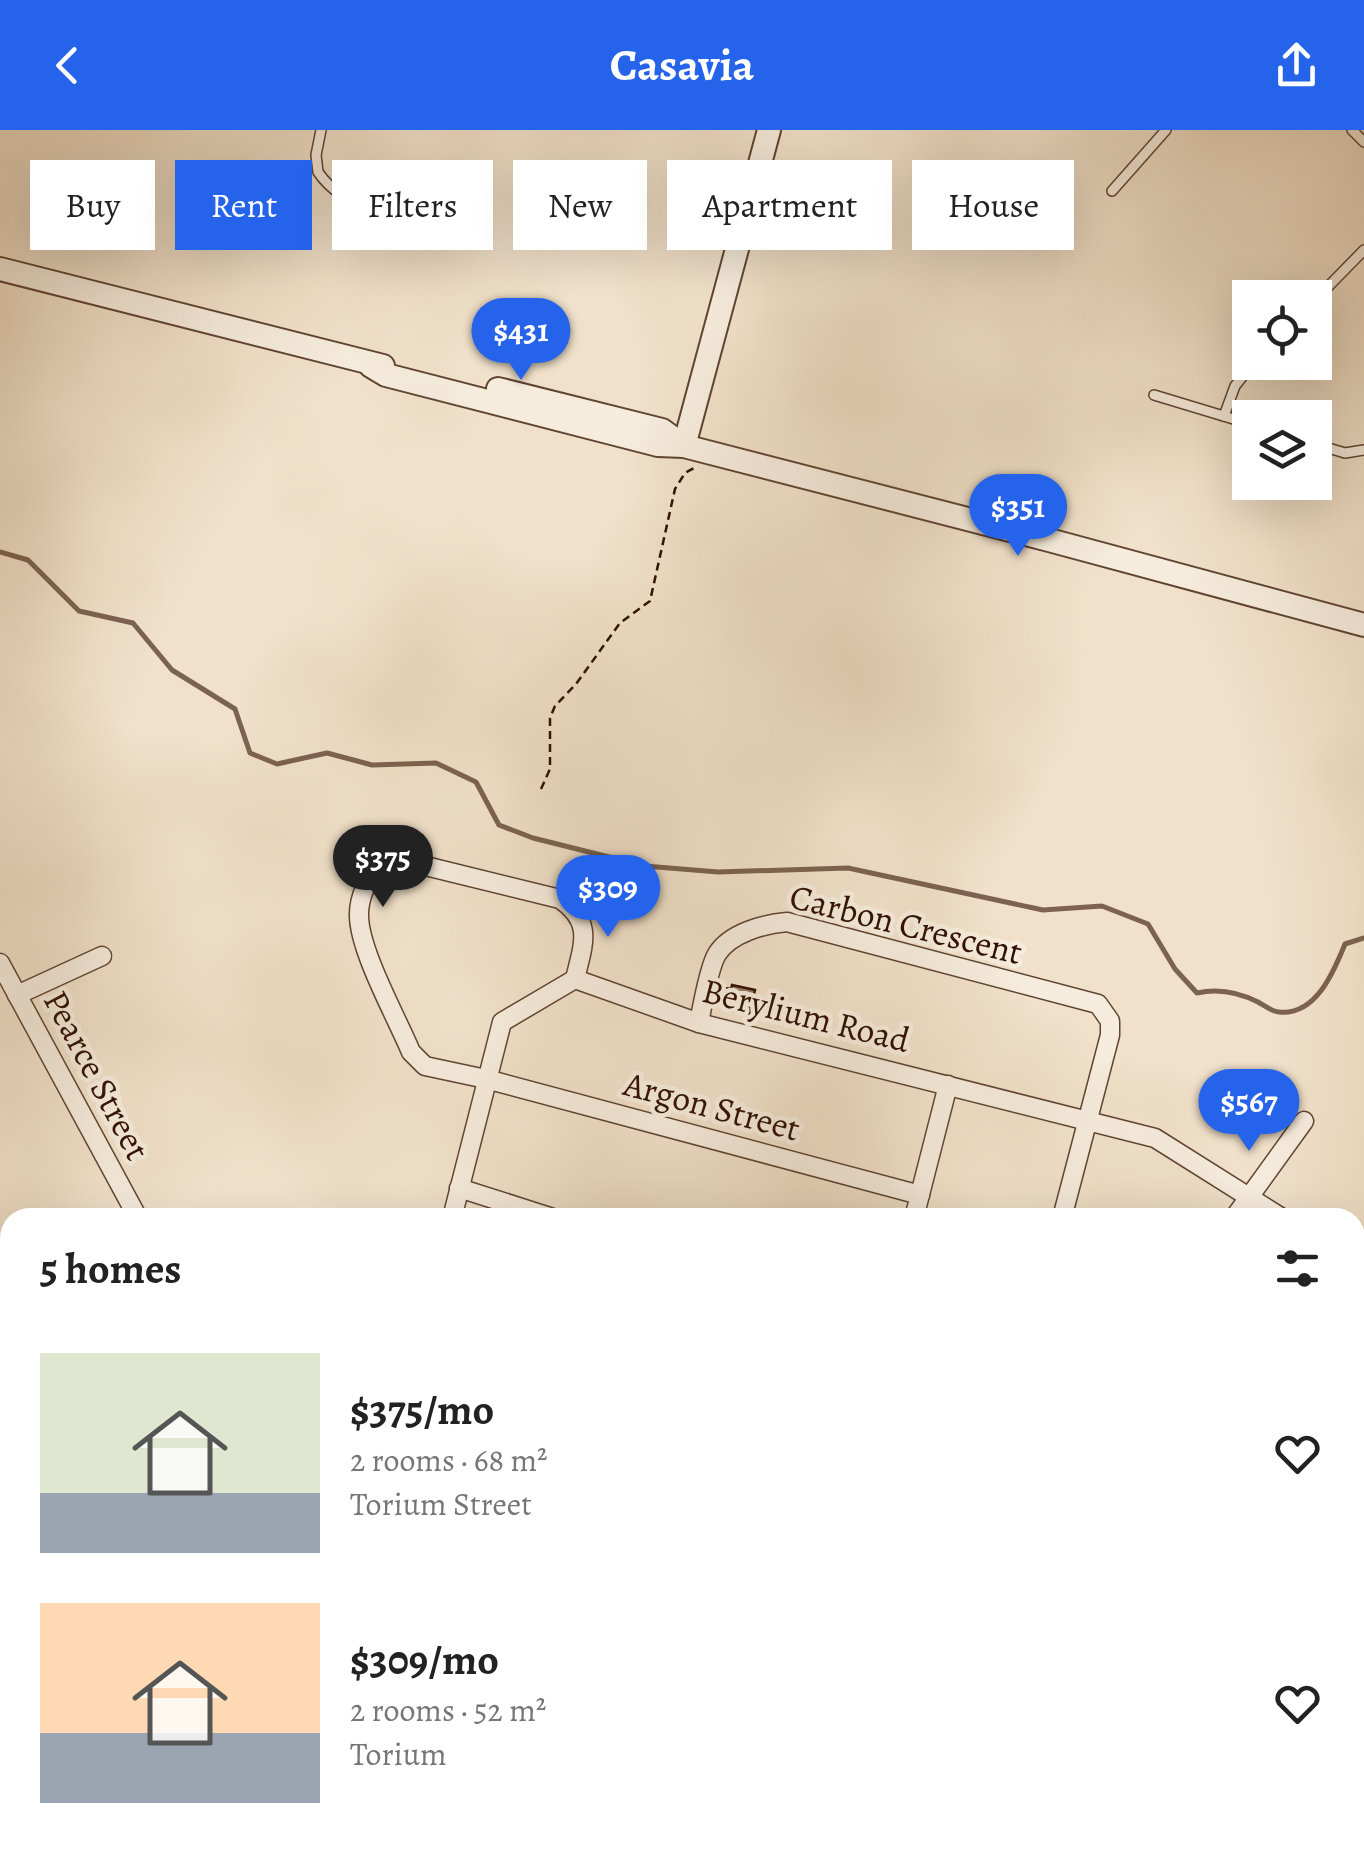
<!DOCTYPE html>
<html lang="en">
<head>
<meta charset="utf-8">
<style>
  body { margin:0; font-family:Alegreya,serif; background:#f2f2f2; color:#222; height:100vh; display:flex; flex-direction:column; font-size:38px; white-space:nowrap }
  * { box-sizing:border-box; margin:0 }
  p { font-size:32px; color:#767676 }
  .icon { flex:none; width:55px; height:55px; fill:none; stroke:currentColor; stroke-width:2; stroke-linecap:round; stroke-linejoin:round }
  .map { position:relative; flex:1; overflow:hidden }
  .panel { position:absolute; left:0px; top:1078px; width:1365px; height:642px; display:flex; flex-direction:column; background:#fff; border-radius:30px 30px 0 0; box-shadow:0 10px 40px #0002 }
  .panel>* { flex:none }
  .top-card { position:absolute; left:30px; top:30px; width:1305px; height:90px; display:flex; gap:20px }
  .controls { position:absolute; left:1232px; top:150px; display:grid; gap:20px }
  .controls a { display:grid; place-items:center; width:100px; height:100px; border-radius:0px; background:#fff; box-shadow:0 10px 40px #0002; font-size:50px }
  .price { position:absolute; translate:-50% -85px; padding:0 22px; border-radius:35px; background:#2563eb; color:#fff; font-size:32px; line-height:65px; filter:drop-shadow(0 2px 5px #0008) }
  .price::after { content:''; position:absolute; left:50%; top:60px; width:30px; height:22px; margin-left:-15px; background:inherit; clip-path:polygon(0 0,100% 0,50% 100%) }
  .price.on { background:#222; color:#fff }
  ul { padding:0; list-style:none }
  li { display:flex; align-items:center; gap:30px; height:250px; padding:0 40px }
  li span { display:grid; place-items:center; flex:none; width:280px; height:200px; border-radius:0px; color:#555 }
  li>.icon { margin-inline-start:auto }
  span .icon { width:120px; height:120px; fill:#fffc; stroke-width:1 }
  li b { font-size:42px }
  h2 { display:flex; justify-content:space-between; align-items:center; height:120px; padding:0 40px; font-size:42px }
  .pill { padding:0 35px; border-radius:0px; background:#fff; box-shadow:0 10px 40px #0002; font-size:35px; line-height:90px }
  .pill.on { background:#2563eb; color:#fff }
  header { display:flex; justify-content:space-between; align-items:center; height:130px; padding:0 40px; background:#2563eb; color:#fff; font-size:45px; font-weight:600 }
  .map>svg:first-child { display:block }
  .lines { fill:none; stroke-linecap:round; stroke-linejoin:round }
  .stream { stroke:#7c6350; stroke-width:5 }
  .building { fill:#947d69; stroke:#301000; stroke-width:2.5 }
  .service-casing { stroke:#604432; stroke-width:12 }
  .minor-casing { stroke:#604432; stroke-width:21 }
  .tertiary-casing { stroke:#604432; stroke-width:26 }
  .path { stroke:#301000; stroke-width:2.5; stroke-dasharray:8 5; stroke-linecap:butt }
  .service { stroke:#f6ecdd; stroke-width:9 }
  .minor { stroke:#f6ecdd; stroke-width:18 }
  .tertiary { stroke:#f6ecdd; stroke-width:22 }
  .labels { text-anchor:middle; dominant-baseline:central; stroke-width:9; stroke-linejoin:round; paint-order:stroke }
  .street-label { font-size:35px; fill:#301000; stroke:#f6ecdd }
</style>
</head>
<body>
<header><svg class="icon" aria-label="back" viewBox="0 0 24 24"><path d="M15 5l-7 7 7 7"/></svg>Casavia<svg class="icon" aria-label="share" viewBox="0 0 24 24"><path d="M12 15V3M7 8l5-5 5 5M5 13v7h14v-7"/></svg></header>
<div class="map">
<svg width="1364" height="1719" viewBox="0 0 1364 1719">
  <rect width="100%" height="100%" fill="#f1e1ca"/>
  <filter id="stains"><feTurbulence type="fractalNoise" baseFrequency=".002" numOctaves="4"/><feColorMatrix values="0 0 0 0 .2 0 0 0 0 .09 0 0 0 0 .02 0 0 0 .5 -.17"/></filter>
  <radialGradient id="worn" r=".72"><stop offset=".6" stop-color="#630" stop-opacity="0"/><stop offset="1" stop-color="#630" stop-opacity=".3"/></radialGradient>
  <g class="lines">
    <path class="stream" d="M0 422 28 430 79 481 133 493 172 540 235 579 250 623 277 634 327 623 372 635 436 633 476 652 499 695 533 708 645 736 718 742 848 738 1043 780 1102 776 1148 794 1175 839 1197 863C1219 858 1238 862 1258 872 1263 875 1273 882 1279 882 1316 886 1334 841 1345 814L1364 808"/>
  </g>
  <polygon class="building" points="732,855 755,860 749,885 727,880 728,873 716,871 719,857 731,859"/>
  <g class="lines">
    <g class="service-casing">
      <g id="service">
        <path d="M321 0 316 25 318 42C344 80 403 91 444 74"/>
        <polyline points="1352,0 1364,12"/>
        <polyline points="1112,61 1166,0"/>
        <polyline points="1315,170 1364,120"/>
        <polyline points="1154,265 1250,294"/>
        <polyline points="1224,286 1235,256 1254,232"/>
        <polyline points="1315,314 1345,323 1364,320"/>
      </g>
    </g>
    <g class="minor-casing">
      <g id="minor">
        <polyline points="0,833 138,1088"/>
        <path d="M575 849C583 815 594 792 560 769L397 729 379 735C368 748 359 767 359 784 358 819 397 888 411 922L425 936 486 949 920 1065"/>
        <polyline points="17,865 102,826"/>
        <path d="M699 893C702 877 709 837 717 824 730 803 764 794 787 792L1098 874 1110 891V905L1062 1088"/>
        <polyline points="459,1058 553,1088"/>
        <polyline points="452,1088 502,892 575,849 699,893 1155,1008 1282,1088"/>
        <polyline points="914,1088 948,955"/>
        <polyline points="1234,1088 1304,991"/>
        <polyline points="1355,1137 1364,1143"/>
        <polyline points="0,1193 10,1191"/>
        <polyline points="1355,1319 1364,1325"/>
        <polyline points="0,1446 10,1444"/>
        <polyline points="1355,1510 1364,1495"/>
        <polyline points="1355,1666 1364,1672"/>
        <polyline points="479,1710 483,1719"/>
        <polyline points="685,1710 689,1719"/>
        <polyline points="1069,1710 1073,1719"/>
        <polyline points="40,1719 44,1710"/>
        <polyline points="276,1719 280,1710"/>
        <polyline points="859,1719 879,1710"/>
      </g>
    </g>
    <g class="tertiary-casing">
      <g id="tertiary">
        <polyline points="0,139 383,236"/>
        <polyline points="371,236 386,245 658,315 684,316 1049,410 1364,495"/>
        <polyline points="498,259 662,300 684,316"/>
        <polyline points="684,316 769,0"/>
      </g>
    </g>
    <polyline class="path" points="541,659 550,639 550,588 555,576 576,554 620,493 650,471 675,359 685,343 694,338"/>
    <use href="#service" class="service"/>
    <use href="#minor" class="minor"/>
    <use href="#tertiary" class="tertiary"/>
  </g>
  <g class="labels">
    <g class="street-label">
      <text transform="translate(906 794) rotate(14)">Carbon Crescent</text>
      <text transform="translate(806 885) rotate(14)">Berylium Road</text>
      <text transform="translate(97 945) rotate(62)">Pearce Street</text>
      <text transform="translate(712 976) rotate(15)">Argon Street</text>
    </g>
  </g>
  <rect width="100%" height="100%" filter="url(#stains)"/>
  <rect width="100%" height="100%" fill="url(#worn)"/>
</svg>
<div class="controls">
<a><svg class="icon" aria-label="locate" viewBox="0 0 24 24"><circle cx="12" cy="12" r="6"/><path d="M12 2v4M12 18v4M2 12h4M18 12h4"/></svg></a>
<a><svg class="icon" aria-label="layers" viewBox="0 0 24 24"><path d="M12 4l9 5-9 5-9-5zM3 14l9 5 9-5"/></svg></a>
</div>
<b class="price" style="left:521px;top:253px">$431</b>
<b class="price" style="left:1018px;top:429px">$351</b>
<b class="price on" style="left:383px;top:780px">$375</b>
<b class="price" style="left:608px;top:810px">$309</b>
<b class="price" style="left:1249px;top:1024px">$567</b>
<div class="top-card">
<a class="pill">Buy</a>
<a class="pill on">Rent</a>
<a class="pill">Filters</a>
<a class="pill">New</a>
<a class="pill">Apartment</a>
<a class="pill">House</a>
</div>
<section class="panel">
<h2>5 homes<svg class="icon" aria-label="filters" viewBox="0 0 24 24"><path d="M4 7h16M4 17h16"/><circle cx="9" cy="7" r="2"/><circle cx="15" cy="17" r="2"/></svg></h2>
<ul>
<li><span style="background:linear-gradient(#dfe7d0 70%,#9aa5b1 0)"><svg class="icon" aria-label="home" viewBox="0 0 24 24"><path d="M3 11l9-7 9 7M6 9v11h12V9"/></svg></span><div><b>$375/mo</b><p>2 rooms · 68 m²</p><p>Torium Street</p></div><svg class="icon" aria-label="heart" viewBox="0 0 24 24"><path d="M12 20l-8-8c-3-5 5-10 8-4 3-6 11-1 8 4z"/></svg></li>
<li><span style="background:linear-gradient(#ffd9b3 65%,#9aa5b1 0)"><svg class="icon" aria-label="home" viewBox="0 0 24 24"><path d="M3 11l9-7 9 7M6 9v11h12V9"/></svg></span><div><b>$309/mo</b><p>2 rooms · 52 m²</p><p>Torium</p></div><svg class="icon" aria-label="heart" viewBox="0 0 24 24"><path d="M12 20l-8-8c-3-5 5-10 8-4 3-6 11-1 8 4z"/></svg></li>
</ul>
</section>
</div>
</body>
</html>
